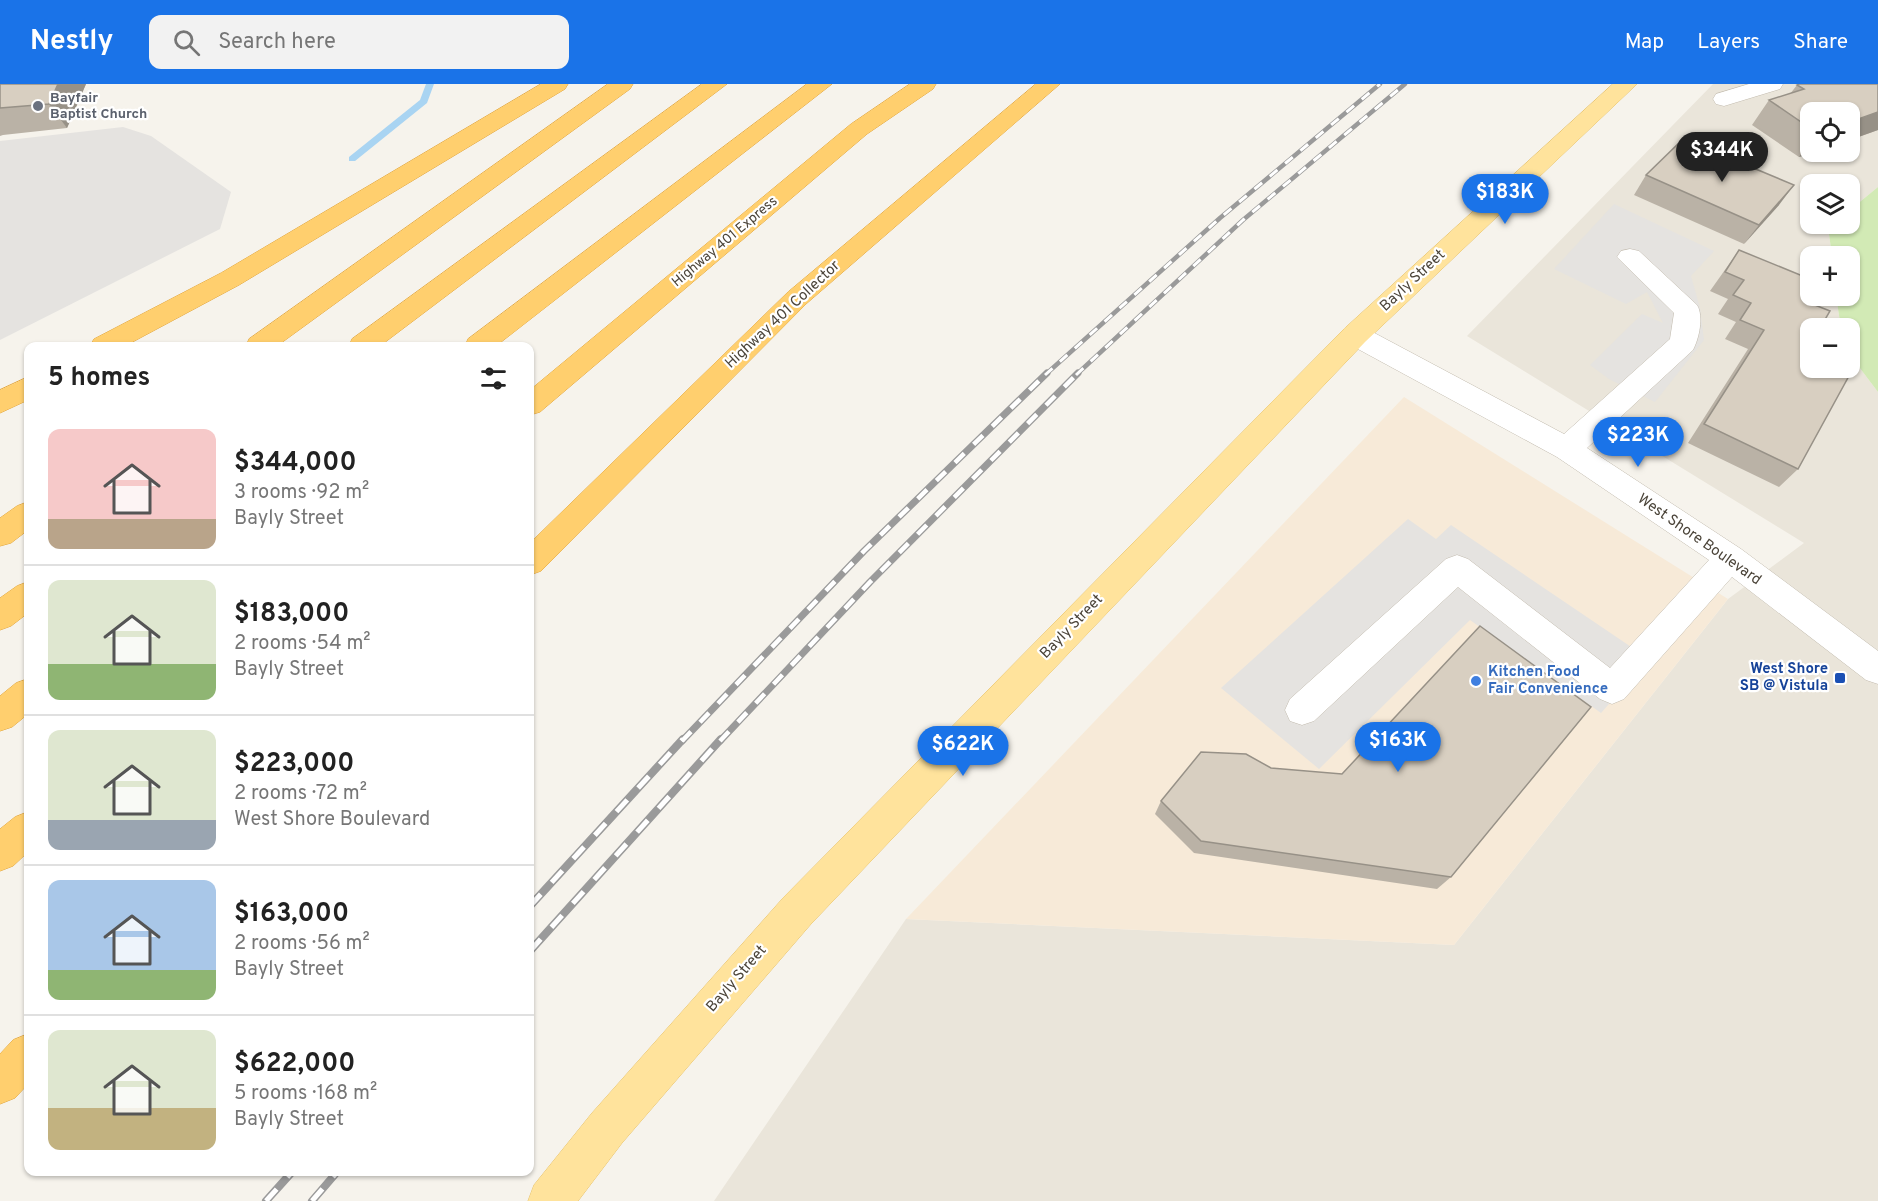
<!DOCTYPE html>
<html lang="en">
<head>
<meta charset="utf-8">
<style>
  body { margin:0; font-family:Overpass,sans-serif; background:#f2f2f2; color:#222; height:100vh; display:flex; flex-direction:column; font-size:22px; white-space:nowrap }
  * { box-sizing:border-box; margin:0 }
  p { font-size:20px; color:#767676 }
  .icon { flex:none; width:33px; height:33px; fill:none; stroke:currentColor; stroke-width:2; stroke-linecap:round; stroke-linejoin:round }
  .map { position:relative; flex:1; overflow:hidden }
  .side { position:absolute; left:24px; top:258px; width:510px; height:834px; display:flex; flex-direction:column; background:#fff; border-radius:12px; box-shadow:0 2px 4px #0004 }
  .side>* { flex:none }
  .tools { position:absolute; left:1800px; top:18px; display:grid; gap:12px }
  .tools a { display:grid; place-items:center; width:60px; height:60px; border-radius:12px; background:#fff; box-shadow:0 2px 4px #0004; font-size:30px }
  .price { position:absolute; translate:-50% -51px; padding:0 14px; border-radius:21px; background:#1a73e8; color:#fff; font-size:20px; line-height:39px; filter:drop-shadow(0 2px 3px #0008) }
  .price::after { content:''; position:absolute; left:50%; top:36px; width:18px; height:14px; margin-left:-9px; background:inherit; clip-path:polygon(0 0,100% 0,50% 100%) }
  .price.selected { background:#222; color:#fff }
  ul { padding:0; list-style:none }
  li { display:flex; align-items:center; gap:18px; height:150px; padding:0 24px }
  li+li { border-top:2px solid #e0e0e0 }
  li span { display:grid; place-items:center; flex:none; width:168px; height:120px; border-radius:12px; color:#555 }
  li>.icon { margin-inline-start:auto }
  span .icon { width:72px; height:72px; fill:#fffc; stroke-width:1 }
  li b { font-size:26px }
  h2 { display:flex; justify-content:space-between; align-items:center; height:72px; padding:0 24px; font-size:26px }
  header { display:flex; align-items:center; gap:36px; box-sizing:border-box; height:84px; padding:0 30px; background:#1a73e8; color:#fff }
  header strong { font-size:28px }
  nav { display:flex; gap:33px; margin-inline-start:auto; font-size:21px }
  .search { width:420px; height:54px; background:#f2f2f2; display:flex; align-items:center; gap:15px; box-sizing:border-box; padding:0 21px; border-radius:12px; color:#767676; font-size:22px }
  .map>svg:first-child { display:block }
  .residential { fill:#eae5da; fill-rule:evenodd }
  .commercial { fill:#f7ead8 }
  .green { fill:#d2eab5 }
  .parking { fill:#e5e3e0 }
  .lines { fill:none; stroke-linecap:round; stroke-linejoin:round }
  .stream { fill:#a9d4f2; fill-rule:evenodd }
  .minor-casing { stroke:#c2bbae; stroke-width:1 }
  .major-casing { stroke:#e6c16a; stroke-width:1 }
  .highway-casing { stroke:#e0a43c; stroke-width:1 }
  .minor { fill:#fff; fill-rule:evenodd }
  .major { fill:#ffe39c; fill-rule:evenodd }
  .highway { fill:#ffcf6e; fill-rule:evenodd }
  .rail-far2-casing { stroke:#9a9a9a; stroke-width:4.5 }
  .rail-far1-casing { stroke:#9a9a9a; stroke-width:7 }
  .rail-casing { stroke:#9a9a9a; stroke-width:8 }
  .rail-far2 { stroke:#fff; stroke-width:3; stroke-dasharray:10; stroke-linecap:butt }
  .rail-far1 { stroke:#fff; stroke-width:4.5; stroke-dasharray:13; stroke-linecap:butt }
  .rail { stroke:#fff; stroke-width:5; stroke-dasharray:16; stroke-linecap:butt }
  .wall { fill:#bab2a6 }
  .shaded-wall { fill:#979187 }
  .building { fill:#d8cfc1; stroke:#979187; stroke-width:1.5 }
  .worship-dot { fill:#6b7280; stroke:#fff; stroke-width:2 }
  .transit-dot { fill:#1a4fb4; stroke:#fff; stroke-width:2 }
  .shop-dot { fill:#3f7fe0; stroke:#fff; stroke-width:2 }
  .labels { text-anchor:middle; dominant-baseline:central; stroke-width:4.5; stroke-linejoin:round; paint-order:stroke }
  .far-worship-label { font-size:14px; font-weight:bold; fill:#5b616d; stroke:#fff; text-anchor:start }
  .far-street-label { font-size:14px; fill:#4b4439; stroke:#fff }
  .street-label { font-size:15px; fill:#4b4439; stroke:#fff }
  .transit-label { font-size:15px; font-weight:bold; fill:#164399; stroke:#fff; text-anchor:end }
  .shop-label { font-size:15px; font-weight:bold; fill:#366cbe; stroke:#fff; text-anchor:start }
</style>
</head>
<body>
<header>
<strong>Nestly</strong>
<div class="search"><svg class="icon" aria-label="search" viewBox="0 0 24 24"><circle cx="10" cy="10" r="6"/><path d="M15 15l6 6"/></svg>Search here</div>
<nav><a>Map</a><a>Layers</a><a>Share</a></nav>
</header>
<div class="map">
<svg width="1878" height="1117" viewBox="0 0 1878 1117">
  <rect width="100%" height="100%" fill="#f6f3ec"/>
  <path class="residential" d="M1713 0H1878V103L1850 126V100H1810V140H1832L1828 143 1832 172H1810V212H1836L1841 244H1810V284H1850V271L1878 308V1117H714L906 835 1454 861 1728 515 1804 459 1467 252ZM1810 28H1850V68H1810Z"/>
  <polygon class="commercial" points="1404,313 1728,515 1454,861 906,835"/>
  <polygon class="green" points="1878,103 1878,308 1850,271 1850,244 1841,244 1836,212 1850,212 1850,172 1832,172 1828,143 1832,140 1850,140 1850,126"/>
  <g class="parking">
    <polygon points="123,43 151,52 231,108 220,145 0,256 0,57"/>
    <polygon points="1614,120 1714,167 1691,192 1700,224 1704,256 1655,318 1609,295 1590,281 1642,230 1663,239 1647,208 1626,220 1554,185"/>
    <polygon points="1408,435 1436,455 1451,441 1649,575 1601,629 1470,536 1319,685 1221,604"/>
  </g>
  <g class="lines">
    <polygon class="stream" points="426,0 434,0 427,19 355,77 349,77 349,73 420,16"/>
    <g class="minor-casing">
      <g id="minor">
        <polygon points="1749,0 1783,0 1780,5 1724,22 1716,20 1713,15 1716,10"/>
        <path d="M1630 165 1639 167 1697 221C1704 232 1699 255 1693 266L1587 364 1741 465 1878 567V600L1866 596 1732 493 1624 615 1612 620 1600 615 1458 503 1314 637 1302 641 1290 637 1285 626 1290 615 1446 475 1457 471 1468 475 1610 584 1709 476 1557 373 1345 258 1342 251 1345 244 1355 242 1365 244 1564 350 1670 255 1674 229 1617 173 1621 167Z"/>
      </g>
    </g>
    <g class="major-casing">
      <polygon id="major" points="1613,0 1637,0 1365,258 811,840 622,1059 578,1117 528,1117 534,1101 592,1029 783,814 1345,244"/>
    </g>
    <g class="highway-casing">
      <g id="highway">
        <polygon points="541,0 568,0 565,5 239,201 125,262 90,262 94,255 221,189"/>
        <polygon points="608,0 633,0 630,5 277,262 246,262 249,255"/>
        <polygon points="702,0 727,0 380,262 349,262 352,255"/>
        <polygon points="807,0 832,0 496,262 465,262 468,255"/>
        <polygon points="910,0 936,0 933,5 867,50 540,328 530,331 530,306 851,40"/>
        <polygon points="1036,0 1060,0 806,220 541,487 530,491 530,459 788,208"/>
        <polygon points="28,293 28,316 0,329 0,306"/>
        <polygon points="28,418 28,446 11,459 0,462 0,434 17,422"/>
        <polygon points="28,498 28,529 11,542 0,546 0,514 17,502"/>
        <polygon points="28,595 28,630 12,643 0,647 0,612 16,599"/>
        <polygon points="28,728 28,768 13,782 0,787 0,745 15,733"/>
        <polygon points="28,950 28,1000 15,1014 0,1020 0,970 13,956"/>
      </g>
    </g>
    <use href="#minor" class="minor"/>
    <use href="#major" class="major"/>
    <use href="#highway" class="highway"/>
    <g class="rail-far2-casing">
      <g id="rail-far2">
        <polyline points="1045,291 1220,134 1380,0"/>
        <polyline points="1076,291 1243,136 1405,0"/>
      </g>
    </g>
    <g class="rail-far1-casing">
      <g id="rail-far1">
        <polyline points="682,657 864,467 1047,289"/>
        <polyline points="720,657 870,498 1078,289"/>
      </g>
    </g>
    <g class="rail-casing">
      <g id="rail">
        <polyline points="530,822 683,655"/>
        <polyline points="530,867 721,655"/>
        <polyline points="266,1117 292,1088"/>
        <polyline points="312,1117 337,1088"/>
      </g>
    </g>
    <use href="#rail-far2" class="rail-far2"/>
    <use href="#rail-far1" class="rail-far1"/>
    <use href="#rail" class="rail"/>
  </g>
  <g class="wall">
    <polygon points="0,0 86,0 67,44 3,51 0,52"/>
    <polygon points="1878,0 1878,46 1850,56 1850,28 1810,28 1810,68 1816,68 1799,73 1752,41 1769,16 1790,10 1797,1"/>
    <polygon points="1646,91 1779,121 1744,160 1634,111"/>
    <polygon points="1739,166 1812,220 1823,239 1798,385 1779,403 1688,359 1748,265 1725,255 1736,238 1718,230 1728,215 1710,207"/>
    <polygon points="1161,717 1451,793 1437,805 1194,769 1155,730"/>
  </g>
  <g class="shaded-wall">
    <polygon points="58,0 86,0 67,44 49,20"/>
    <polygon points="1878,28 1878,46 1850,56 1850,38"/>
    <polygon points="1810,58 1810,68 1816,68 1799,73"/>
    <polygon points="1794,101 1779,121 1744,160 1759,141"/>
  </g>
  <g class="building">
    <polygon points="0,0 58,0 49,20 0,24"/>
    <polygon points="1799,0 1878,0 1878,28 1850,38 1850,28 1810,28 1810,44 1769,16 1804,5 1797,1"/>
    <polygon points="1678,60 1729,81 1734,76 1794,101 1759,141 1646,91"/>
    <polygon points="1739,166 1810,195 1810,212 1817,212 1812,220 1830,227 1823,239 1835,244 1810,244 1810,284 1850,284 1850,276 1856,279 1798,385 1704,340 1764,246 1740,236 1751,219 1733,211 1744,196 1725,188"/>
    <polygon points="1480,542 1591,623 1451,793 1201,757 1161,717 1201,668 1246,670 1271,684 1342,690"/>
  </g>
  <circle class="worship-dot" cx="38" cy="22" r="6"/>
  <rect class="transit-dot" x="1834" y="588" width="12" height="12" rx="3"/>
  <circle class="shop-dot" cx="1476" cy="597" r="6"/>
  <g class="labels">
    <g class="far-worship-label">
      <text x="50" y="14">Bayfair<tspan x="50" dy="16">Baptist Church</tspan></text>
    </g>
    <g class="far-street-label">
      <text transform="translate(725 158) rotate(-40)">Highway 401 Express</text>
    </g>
    <g class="street-label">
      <text transform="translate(1413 197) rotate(-43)">Bayly Street</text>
      <text transform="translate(783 231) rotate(-43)">Highway 401 Collector</text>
      <text transform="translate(1699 456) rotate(35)">West Shore Boulevard</text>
      <text transform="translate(1072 543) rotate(-46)">Bayly Street</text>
      <text transform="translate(737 895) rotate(-49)">Bayly Street</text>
    </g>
    <g class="transit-label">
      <text x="1828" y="585">West Shore<tspan x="1828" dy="17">SB @ Vistula</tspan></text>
    </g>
    <g class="shop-label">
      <text x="1488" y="588">Kitchen Food<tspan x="1488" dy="17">Fair Convenience</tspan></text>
    </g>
  </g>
</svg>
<div class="tools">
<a><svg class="icon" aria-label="locate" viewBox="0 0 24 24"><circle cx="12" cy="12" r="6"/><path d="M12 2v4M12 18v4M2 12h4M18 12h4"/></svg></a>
<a><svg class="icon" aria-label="layers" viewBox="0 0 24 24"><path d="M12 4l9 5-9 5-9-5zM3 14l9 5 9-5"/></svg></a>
<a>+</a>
<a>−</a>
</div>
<b class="price selected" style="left:1722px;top:99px">$344K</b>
<b class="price" style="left:1505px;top:141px">$183K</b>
<b class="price" style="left:1638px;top:384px">$223K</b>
<b class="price" style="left:1398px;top:689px">$163K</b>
<b class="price" style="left:963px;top:693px">$622K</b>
<section class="side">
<h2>5 homes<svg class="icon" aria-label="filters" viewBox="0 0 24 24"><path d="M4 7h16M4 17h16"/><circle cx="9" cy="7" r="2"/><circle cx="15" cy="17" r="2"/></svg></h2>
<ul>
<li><span style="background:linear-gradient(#f6c9c9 75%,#b9a48a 0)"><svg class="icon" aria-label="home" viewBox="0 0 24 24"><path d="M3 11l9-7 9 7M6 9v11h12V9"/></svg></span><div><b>$344,000</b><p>3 rooms · 92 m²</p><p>Bayly Street</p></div></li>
<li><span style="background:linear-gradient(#dfe7d0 70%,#8fb573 0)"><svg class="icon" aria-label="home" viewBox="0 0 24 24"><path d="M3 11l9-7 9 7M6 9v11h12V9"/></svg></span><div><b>$183,000</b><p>2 rooms · 54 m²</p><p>Bayly Street</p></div></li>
<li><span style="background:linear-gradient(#dfe7d0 75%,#9aa5b1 0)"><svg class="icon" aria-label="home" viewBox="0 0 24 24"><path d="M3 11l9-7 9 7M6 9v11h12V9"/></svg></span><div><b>$223,000</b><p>2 rooms · 72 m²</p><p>West Shore Boulevard</p></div></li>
<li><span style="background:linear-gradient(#a9c7e8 75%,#8fb573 0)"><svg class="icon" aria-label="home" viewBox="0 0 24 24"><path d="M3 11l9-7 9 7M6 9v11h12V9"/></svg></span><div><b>$163,000</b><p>2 rooms · 56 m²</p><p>Bayly Street</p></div></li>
<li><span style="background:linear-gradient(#dfe7d0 65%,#c2b280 0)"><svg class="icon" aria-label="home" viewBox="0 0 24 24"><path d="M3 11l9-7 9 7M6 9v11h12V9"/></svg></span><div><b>$622,000</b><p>5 rooms · 168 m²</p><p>Bayly Street</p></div></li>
</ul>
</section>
</div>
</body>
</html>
